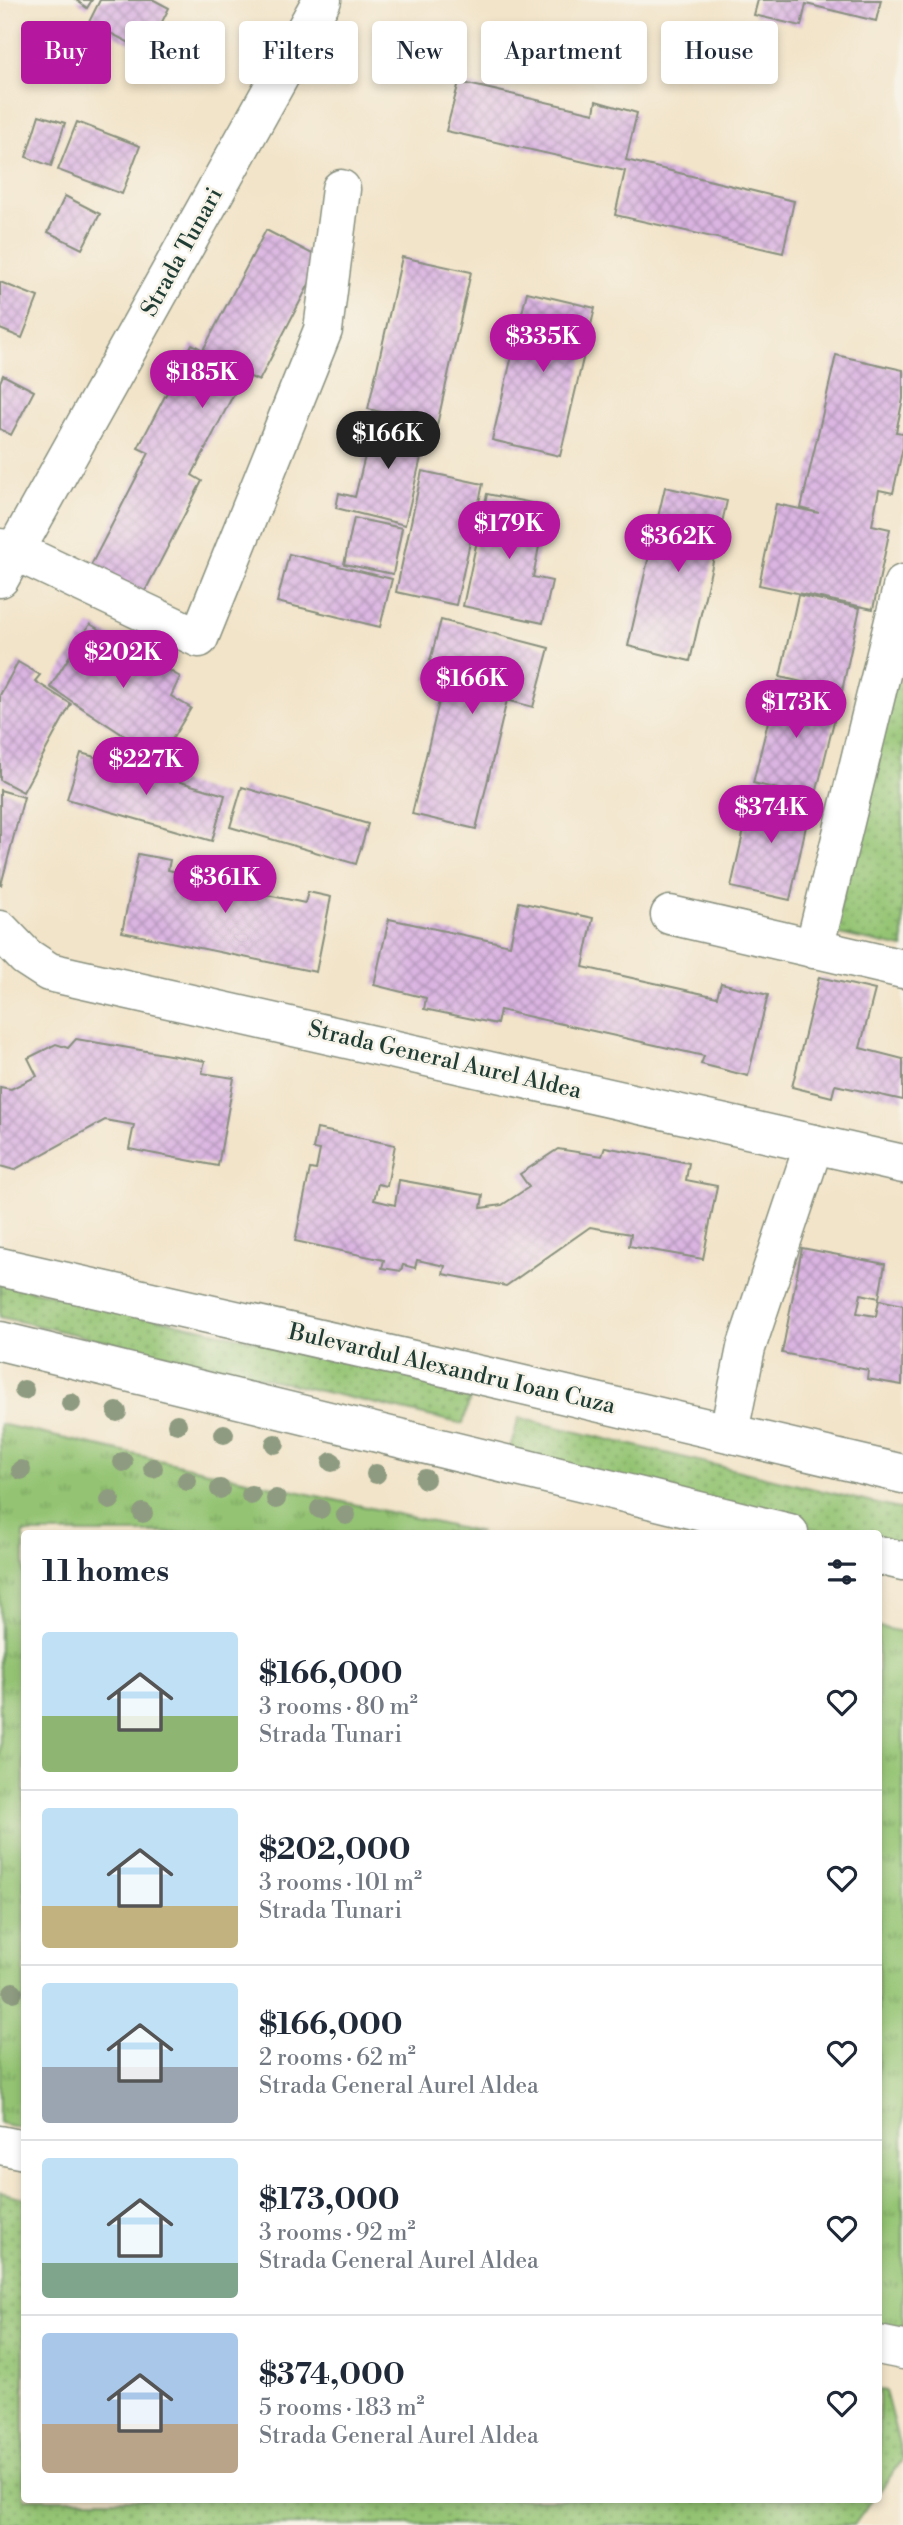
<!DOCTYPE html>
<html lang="en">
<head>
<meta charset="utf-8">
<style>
  body { margin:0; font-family:"Libre Bodoni",serif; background:#f2f2f3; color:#1f2937; height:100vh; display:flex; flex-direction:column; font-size:26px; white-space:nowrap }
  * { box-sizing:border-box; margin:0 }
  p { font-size:23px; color:#747a83 }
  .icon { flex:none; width:38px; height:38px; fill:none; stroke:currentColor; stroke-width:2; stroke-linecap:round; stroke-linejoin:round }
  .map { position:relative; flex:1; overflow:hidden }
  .sheet { position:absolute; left:21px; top:1530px; width:861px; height:973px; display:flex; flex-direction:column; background:#fff; border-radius:7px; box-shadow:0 4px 10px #0003 }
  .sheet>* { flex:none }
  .top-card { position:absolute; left:21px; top:21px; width:861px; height:63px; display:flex; gap:14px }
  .price { position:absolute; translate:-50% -60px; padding:0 16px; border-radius:24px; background:#b5179e; color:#fff; font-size:23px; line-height:46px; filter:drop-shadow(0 2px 4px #0008) }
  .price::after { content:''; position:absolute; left:50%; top:42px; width:21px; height:16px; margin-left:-10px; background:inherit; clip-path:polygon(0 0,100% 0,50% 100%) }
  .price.on { background:#222; color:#fff }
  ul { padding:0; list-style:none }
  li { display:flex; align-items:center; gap:21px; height:175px; padding:0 21px }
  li+li { border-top:2px solid #e0e1e3 }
  li span { display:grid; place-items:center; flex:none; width:196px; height:140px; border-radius:7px; color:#555 }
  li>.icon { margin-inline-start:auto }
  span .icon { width:84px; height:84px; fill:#fffc; stroke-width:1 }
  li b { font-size:30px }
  h2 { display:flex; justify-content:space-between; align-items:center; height:84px; padding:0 21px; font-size:30px }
  .chip { padding:0 24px; border-radius:7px; background:#fff; box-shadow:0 4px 10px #0003; font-size:24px; line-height:63px }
  .chip.on { background:#b5179e; color:#fff }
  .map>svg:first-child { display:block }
  .grass { fill:url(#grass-dots); stroke:#5a8054; stroke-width:2 }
  .park { fill:url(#park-tufts); stroke:#5a8054; stroke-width:2 }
  .building { fill:url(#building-cross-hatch) }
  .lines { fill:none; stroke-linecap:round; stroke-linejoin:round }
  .minor-casing { stroke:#88907e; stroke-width:41 }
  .major-casing { stroke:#88907e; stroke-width:41 }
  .minor { stroke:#fff; stroke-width:38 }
  .major { stroke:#fff; stroke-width:38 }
  .tree { fill:#8e9b80 }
  .labels { text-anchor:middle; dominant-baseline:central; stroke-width:5; stroke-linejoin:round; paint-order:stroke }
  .street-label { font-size:23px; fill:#1f3d34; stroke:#f7f3e8 }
</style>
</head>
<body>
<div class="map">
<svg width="903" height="2525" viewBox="0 0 903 2525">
  <defs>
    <pattern id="grass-dots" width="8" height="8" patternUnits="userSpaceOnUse" patternTransform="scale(1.75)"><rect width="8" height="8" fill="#94c473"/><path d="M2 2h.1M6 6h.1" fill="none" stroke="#78a05f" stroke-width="1.8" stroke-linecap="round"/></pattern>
    <pattern id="park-tufts" width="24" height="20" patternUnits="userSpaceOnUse" patternTransform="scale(1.75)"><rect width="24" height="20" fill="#94c473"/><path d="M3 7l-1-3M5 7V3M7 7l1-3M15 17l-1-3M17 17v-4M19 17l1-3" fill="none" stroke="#78a05f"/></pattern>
    <pattern id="building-cross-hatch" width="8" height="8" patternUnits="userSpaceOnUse" patternTransform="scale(1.75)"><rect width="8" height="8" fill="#dbb5e2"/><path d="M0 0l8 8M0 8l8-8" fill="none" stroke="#b194b8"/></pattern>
  </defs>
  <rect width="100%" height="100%" fill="#f7f3e8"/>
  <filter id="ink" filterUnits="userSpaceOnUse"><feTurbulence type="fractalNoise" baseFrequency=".0143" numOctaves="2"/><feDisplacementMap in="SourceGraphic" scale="14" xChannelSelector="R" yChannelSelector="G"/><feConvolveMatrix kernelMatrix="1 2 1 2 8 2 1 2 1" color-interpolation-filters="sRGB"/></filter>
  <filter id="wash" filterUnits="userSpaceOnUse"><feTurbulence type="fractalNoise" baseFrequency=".00686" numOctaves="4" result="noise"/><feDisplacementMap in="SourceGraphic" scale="28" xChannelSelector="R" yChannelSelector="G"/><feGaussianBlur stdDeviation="1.57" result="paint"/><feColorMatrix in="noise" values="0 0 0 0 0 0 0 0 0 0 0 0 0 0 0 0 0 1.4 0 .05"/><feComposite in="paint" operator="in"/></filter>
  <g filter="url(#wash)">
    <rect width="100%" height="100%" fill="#f2e4c9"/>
    <g class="grass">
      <polygon points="903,620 903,948 834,933"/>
      <polygon points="0,1283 472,1390 463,1424 0,1317"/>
      <polygon points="519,1418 903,1510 903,1550 879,1545 878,1533 831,1533 508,1455"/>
      <polygon points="0,2192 24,2198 24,2499 873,2499 854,2525 0,2525"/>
      <polygon points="879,2390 885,2391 903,2459 879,2492"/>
    </g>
    <g class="park">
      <polygon points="0,1424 481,1533 24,1533 24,2129 0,2123"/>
      <polygon points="878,1627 903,1632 903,2327 878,2322"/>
    </g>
    <g id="blocks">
      <g class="building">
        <polygon points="76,0 92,0 87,8"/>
        <polygon points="100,0 154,0 169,8 147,52 89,22"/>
        <polygon points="758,0 881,0 876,21 806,4 801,26 754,15"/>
        <polygon points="459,82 594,113 596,101 637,113 626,160 794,201 783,253 615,215 625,171 446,131"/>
        <polygon points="39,115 65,123 51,166 26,157"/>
        <polygon points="77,122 140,146 122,194 58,170"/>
        <polygon points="65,196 100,214 82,249 48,232"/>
        <polygon points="266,230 322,259 259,381 244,374 192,475 202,481 142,597 89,569 149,453 138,448 192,344 203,350"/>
        <polygon points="402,257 471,272 437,425 368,409"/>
        <polygon points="0,282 38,297 22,338 0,329"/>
        <polygon points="527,292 595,308 560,456 492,440"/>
        <polygon points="836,355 903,370 903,399 896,432 903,433 903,447 893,493 879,490 872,525 890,529 873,609 759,585 776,504 819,513 801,508"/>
        <polygon points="3,375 34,391 11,435 0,429 0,382"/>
        <polygon points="375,415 428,428 405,525 336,508 339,493 355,497"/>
        <polygon points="422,471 483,484 456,605 396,592"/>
        <polygon points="665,487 727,501 690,661 628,646"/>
        <polygon points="487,494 547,506 533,577 552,581 543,623 463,606"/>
        <polygon points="354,518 402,528 393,574 344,564"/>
        <polygon points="289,554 392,579 380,627 277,602"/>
        <polygon points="798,595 860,608 842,691 780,677"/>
        <polygon points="441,620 549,648 533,707 507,700 476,829 412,814 443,685 477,693 425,679"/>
        <polygon points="90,624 180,677 171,696 191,708 160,759 50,687"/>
        <polygon points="18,662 40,675 35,681 71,704 23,792 0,780 0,695"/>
        <polygon points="778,681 840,697 815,798 753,783"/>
        <polygon points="81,753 225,795 212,841 67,799"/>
        <polygon points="242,787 368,824 356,864 230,827"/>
        <polygon points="0,790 24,797 1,885 0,885"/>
        <polygon points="753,790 811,803 790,900 731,887"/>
        <polygon points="138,854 170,860 168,870 222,882 227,860 258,866 253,892 305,903 308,892 331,897 316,972 122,932"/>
        <polygon points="519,902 593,918 583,967 717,997 721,983 768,995 748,1076 701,1064 704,1056 500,1010 497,1024 424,1009 426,998 374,985 389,919 510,945"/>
        <polygon points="819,977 875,990 860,1048 903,1059 903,1100 835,1085 832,1097 792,1087"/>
        <polygon points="76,1039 205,1061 202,1073 234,1078 218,1166 129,1149 134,1125 105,1120 14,1170 0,1166 0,1087 11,1089 37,1076 28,1058 56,1044 68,1048"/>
        <polygon points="317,1129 395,1145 387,1186 378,1184 374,1200 395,1205 399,1180 483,1195 481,1208 502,1205 529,1187 520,1174 558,1149 602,1156 605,1147 689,1163 686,1180 717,1186 703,1259 629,1246 631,1234 590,1227 506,1286 443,1274 445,1266 417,1260 415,1268 403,1265 401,1271 382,1268 384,1260 295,1241 310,1169 316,1170 320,1150 313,1149"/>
        <polygon points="802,1248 885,1264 879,1298 861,1294 857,1313 876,1316 879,1300 903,1305 902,1385 867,1379 868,1370 782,1353"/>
      </g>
    </g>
  </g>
  <g filter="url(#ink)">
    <use href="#blocks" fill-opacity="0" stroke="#88907e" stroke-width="2"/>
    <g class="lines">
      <g class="minor-casing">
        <g id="minor">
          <polyline points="0,548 15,551 199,638 323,330 341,189"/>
          <polyline points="0,578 322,0"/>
          <polyline points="670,915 903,969"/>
          <polyline points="0,930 26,957 49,972 903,1164"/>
          <polyline points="814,949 903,584"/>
          <polyline points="729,1432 746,1348 814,1144"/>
          <polyline points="0,2145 24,2150"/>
          <polyline points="878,2345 903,2350"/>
        </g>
      </g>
      <g class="major-casing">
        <g id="major">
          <polyline points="0,1267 502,1380 903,1474"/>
          <polyline points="0,1341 789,1533"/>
          <polyline points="878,1555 903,1561"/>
        </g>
      </g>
      <use href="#minor" class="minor"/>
      <use href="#major" class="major"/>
    </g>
    <g class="tree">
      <circle cx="24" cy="1390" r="10"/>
      <circle cx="71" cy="1403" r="10"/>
      <circle cx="117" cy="1412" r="10"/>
      <circle cx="177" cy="1424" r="10"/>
      <circle cx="224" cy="1434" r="10"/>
      <circle cx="275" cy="1444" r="10"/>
      <circle cx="123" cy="1462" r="10"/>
      <circle cx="332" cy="1462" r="10"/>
      <circle cx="153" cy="1468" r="10"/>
      <circle cx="21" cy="1470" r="10"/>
      <circle cx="376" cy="1474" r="10"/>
      <circle cx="425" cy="1479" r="10"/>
      <circle cx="187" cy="1481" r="10"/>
      <circle cx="220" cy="1489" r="10"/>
      <circle cx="251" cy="1495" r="10"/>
      <circle cx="276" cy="1499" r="10"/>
      <circle cx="110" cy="1500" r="10"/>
      <circle cx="320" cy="1509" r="10"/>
      <circle cx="143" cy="1513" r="10"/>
      <circle cx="346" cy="1515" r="10"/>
      <circle cx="13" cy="1992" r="10"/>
    </g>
  </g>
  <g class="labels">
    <g class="street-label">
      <text transform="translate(182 252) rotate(-61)">Strada Tunari</text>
      <text transform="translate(445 1060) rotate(13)">Strada General Aurel Aldea</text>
      <text transform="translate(452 1369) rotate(13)">Bulevardul Alexandru Ioan Cuza</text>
    </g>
  </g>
</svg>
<b class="price" style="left:543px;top:374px">$335K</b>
<b class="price" style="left:202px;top:410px">$185K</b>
<b class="price on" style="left:388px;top:471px">$166K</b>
<b class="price" style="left:509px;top:561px">$179K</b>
<b class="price" style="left:678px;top:574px">$362K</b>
<b class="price" style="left:123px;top:690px">$202K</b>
<b class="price" style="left:472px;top:716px">$166K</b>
<b class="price" style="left:796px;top:740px">$173K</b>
<b class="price" style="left:146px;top:797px">$227K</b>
<b class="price" style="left:771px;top:845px">$374K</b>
<b class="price" style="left:225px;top:915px">$361K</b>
<div class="top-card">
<a class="chip on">Buy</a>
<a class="chip">Rent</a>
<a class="chip">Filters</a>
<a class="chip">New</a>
<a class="chip">Apartment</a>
<a class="chip">House</a>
</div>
<section class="sheet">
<h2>11 homes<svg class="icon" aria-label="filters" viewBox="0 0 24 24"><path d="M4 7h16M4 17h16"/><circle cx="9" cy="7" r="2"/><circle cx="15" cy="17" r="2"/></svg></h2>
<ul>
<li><span style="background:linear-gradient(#bfe0f5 60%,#8fb573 0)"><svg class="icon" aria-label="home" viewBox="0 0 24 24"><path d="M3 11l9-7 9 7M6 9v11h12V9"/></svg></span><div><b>$166,000</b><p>3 rooms · 80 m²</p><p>Strada Tunari</p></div><svg class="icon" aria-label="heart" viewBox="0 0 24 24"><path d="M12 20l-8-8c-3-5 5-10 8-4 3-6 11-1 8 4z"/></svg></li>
<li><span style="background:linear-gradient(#bfe0f5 70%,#c2b280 0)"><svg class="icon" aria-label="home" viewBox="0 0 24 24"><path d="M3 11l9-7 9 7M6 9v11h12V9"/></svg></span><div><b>$202,000</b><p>3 rooms · 101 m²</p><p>Strada Tunari</p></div><svg class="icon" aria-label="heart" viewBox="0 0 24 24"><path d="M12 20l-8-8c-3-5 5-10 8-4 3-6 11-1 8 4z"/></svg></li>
<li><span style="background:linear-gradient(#bfe0f5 60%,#9aa5b1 0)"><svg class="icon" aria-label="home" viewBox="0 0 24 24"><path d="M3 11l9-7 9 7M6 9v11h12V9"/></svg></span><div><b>$166,000</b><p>2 rooms · 62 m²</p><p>Strada General Aurel Aldea</p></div><svg class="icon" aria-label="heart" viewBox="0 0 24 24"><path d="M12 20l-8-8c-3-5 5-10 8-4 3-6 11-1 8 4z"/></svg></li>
<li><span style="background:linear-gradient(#bfe0f5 75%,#7fa58c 0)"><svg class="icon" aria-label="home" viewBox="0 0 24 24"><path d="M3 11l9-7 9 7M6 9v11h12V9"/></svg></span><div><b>$173,000</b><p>3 rooms · 92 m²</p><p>Strada General Aurel Aldea</p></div><svg class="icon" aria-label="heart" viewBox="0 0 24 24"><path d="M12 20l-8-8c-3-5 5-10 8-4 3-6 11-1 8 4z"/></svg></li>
<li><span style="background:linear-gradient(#a9c7e8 65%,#b9a48a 0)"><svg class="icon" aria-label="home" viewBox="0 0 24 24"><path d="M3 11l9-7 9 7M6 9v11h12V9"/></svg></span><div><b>$374,000</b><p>5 rooms · 183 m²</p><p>Strada General Aurel Aldea</p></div><svg class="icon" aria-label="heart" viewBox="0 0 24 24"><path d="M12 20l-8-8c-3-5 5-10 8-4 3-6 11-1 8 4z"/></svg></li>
</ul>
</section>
</div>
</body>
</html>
